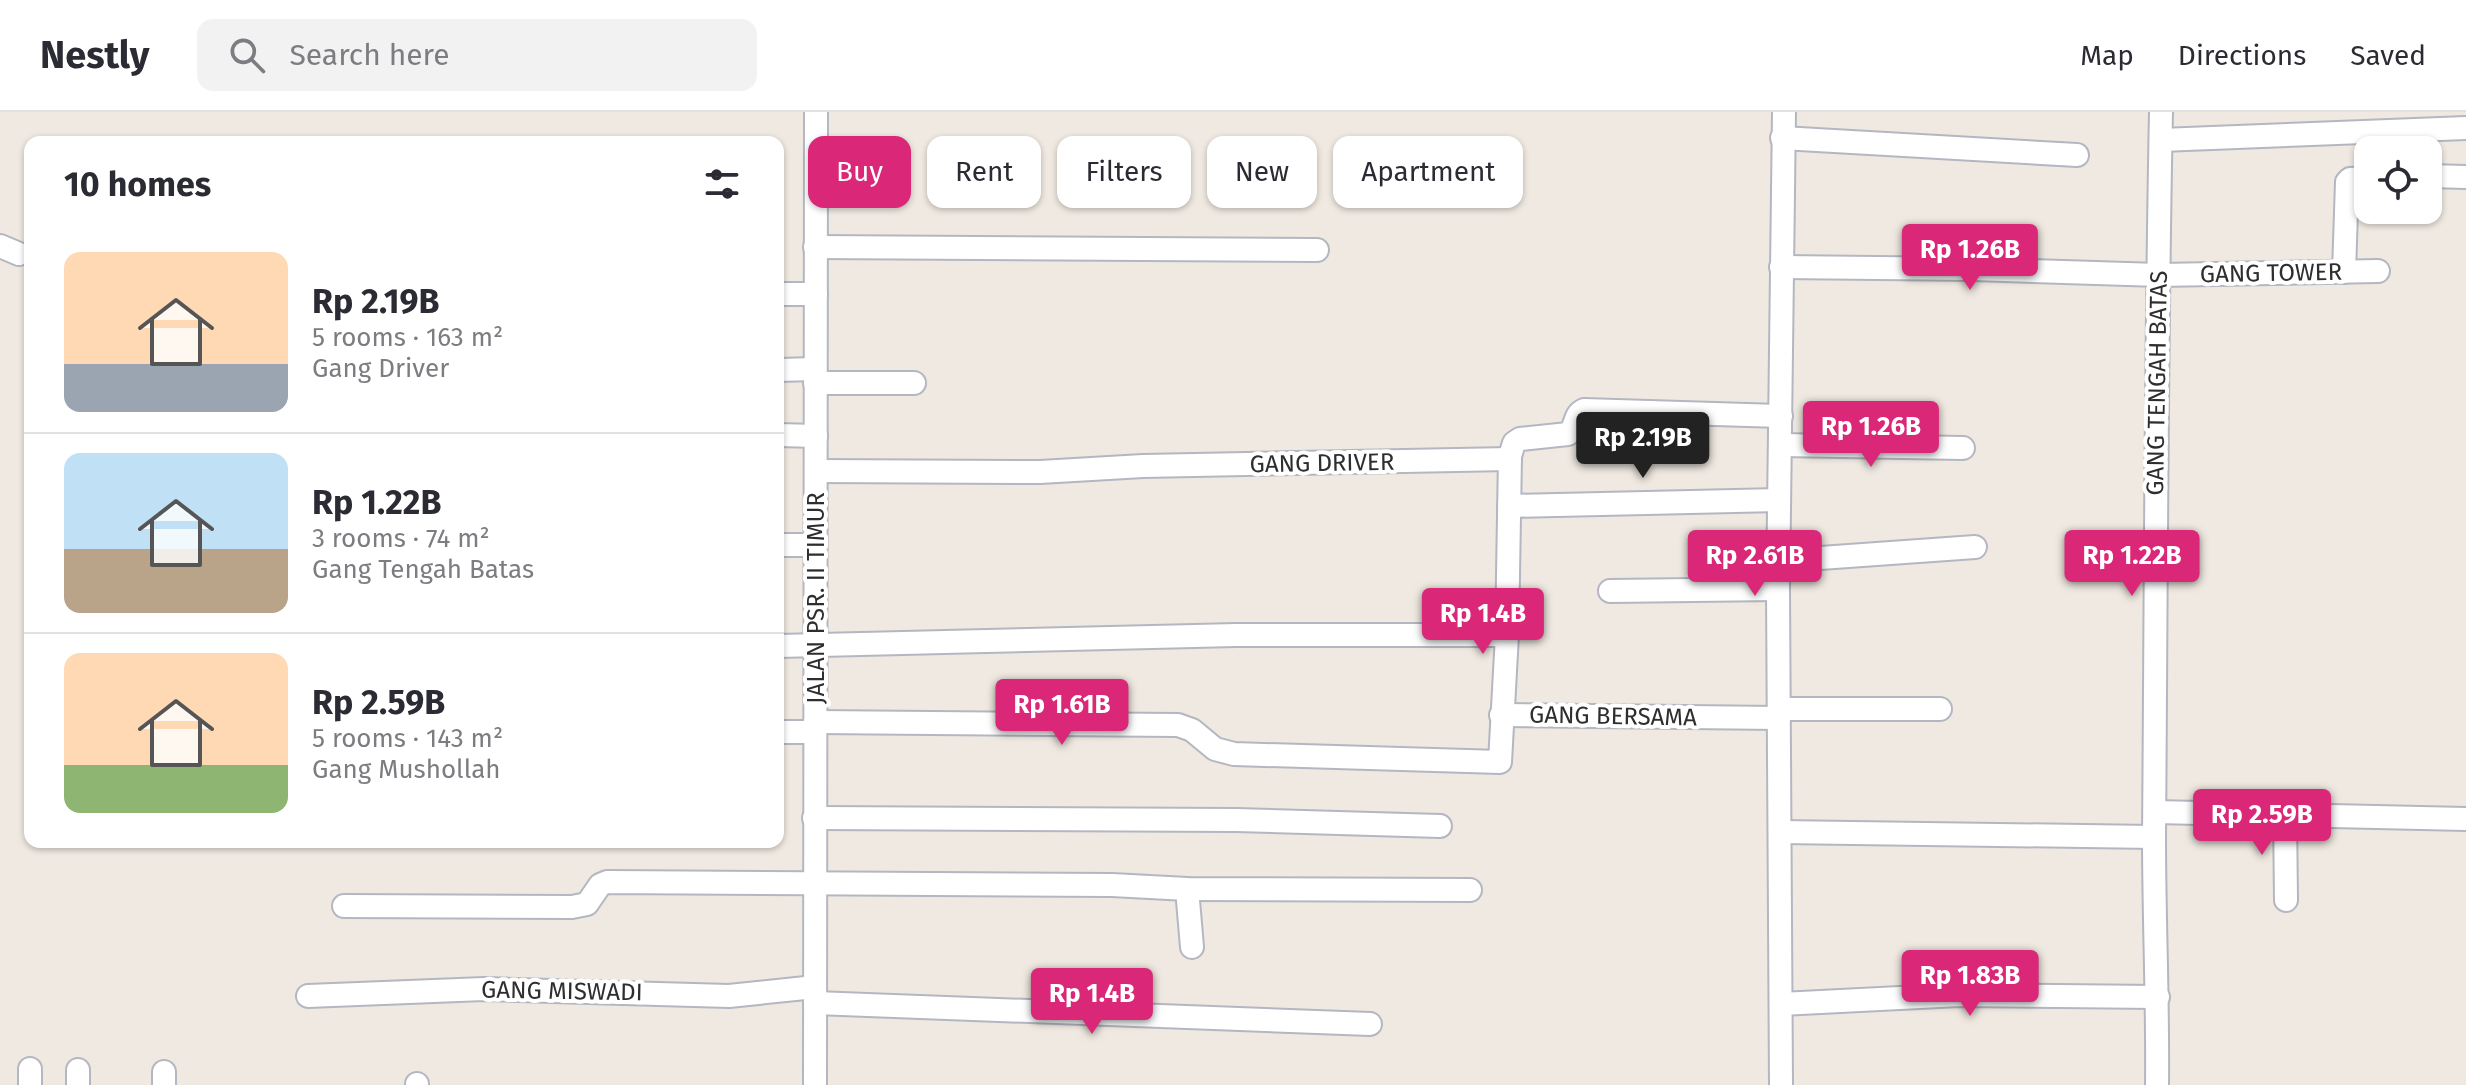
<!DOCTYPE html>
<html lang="en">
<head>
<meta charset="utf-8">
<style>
  body { margin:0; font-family:"Fira Sans",sans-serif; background:#f2f2f3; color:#2b2b33; height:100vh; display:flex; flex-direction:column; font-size:30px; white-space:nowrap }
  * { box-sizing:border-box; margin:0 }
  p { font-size:26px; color:#7c7c81 }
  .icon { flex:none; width:44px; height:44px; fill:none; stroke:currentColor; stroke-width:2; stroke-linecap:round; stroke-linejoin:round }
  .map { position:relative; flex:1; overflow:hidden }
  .panel { position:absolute; left:24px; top:24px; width:760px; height:712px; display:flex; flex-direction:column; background:#fff; border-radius:16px; box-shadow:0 2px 6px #0004 }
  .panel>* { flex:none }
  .guide { position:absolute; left:808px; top:24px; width:760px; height:72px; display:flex; gap:16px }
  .controls { position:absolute; left:2354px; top:24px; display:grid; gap:16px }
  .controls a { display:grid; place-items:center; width:88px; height:88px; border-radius:16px; background:#fff; box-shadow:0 2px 6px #0004; font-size:40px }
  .price { position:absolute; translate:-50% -68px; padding:0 18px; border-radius:8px; background:#db2777; color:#fff; font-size:26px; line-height:52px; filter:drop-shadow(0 2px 4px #0008) }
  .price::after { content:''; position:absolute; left:50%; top:48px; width:24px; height:18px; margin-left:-12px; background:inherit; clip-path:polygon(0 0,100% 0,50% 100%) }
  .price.selected { background:#222; color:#fff }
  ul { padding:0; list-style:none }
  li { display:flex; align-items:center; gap:24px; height:200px; padding:0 40px }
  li+li { border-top:2px solid #e1e1e2 }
  li span { display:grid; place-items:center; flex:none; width:224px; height:160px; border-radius:16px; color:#555 }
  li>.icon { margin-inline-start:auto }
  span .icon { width:96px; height:96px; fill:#fffc; stroke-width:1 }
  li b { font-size:34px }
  h2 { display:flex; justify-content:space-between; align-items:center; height:96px; padding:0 40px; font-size:34px }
  .chip { padding:0 28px; border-radius:16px; background:#fff; box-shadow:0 2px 6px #0004; font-size:28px; line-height:72px }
  .chip.selected { background:#db2777; color:#fff }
  header { display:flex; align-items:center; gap:48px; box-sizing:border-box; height:112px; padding:0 40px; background:#fff; border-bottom:2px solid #e1e1e2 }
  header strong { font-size:38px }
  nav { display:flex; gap:44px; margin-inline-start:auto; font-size:28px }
  .search { width:560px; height:72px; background:#f2f2f3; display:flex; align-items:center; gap:20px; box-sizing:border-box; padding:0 28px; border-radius:16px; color:#7c7c81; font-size:30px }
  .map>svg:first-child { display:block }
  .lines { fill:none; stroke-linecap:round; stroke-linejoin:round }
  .minor-casing { stroke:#b4b7c1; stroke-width:26 }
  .minor { stroke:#fff; stroke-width:22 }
  .labels { text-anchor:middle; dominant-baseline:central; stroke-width:8; stroke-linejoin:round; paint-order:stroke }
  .street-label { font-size:24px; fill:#2e2e2e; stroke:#fff }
</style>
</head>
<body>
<header>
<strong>Nestly</strong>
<div class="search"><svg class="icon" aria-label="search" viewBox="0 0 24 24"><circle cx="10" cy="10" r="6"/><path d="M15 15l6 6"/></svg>Search here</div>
<nav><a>Map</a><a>Directions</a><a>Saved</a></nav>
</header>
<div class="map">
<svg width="2466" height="973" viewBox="0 0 2466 973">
  <rect width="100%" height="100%" fill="#efe9e1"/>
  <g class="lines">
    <g class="minor-casing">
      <g id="minor">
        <polyline points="1782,26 2077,43"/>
        <polyline points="2161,28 2466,16"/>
        <polyline points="2428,64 2466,65"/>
        <polyline points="0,134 19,142"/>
        <polyline points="815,135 1317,138"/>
        <polyline points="1781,155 1972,157 2159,163 2378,159"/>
        <polyline points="2344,160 2347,70 2350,67 2368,66"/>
        <polyline points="778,182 816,182"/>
        <polyline points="778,258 815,257"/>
        <polyline points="815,271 914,271"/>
        <polyline points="778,323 816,324"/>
        <polyline points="1780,333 1963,336"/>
        <polyline points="816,359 1040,360 1143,354 1510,347"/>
        <polyline points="1509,394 1779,388"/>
        <polyline points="778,433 815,433"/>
        <polyline points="1778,449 1975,435"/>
        <polyline points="1610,479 1778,477"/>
        <polyline points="778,534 1236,523 1507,523"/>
        <polyline points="1779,597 1940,597"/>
        <polyline points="1501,603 1779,606"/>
        <path d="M815 610 1178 613 1192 618 1215 637 1234 642 1500 650 1507 523 1510 344 1514 331 1520 327 1568 322C1577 315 1573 303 1584 298L1781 304"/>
        <polyline points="778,620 815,620"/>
        <polyline points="2155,700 2466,707"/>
        <polyline points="2285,702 2286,788"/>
        <polyline points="814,706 1236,708 1440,714"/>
        <polyline points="1780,720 2154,725"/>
        <polyline points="1187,777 1192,835"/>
        <polyline points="344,794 572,795 587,792 600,773 607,770 1112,773 1187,777 1470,778"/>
        <polyline points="308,884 484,877 729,884 815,875"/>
        <polyline points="815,891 1370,912"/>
        <polyline points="1781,892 1959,883 2158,885"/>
        <polyline points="30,973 30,957"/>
        <polyline points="78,973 78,958"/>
        <polyline points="164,973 164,960"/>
        <polyline points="417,973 417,972"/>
        <polyline points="815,973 816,0"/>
        <polyline points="1781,973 1778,477 1784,0"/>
        <path d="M2157 973C2158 890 2154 808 2154 725 2156 483 2156 242 2161 0"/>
      </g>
    </g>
    <use href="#minor" class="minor"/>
  </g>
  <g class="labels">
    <g class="street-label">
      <text transform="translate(2271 161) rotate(-1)">GANG TOWER</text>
      <text transform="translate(2157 271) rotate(-89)">GANG TENGAH BATAS</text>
      <text transform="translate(1322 351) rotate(-1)">GANG DRIVER</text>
      <text transform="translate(816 486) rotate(-90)">JALAN PSR. II TIMUR</text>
      <text transform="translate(1613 604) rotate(1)">GANG BERSAMA</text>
      <text transform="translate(562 879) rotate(1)">GANG MISWADI</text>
    </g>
  </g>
</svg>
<div class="controls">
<a><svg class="icon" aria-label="locate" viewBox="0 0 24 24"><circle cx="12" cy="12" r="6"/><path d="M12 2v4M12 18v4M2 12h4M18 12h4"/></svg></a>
</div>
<b class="price" style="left:1970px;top:180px">Rp 1.26B</b>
<b class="price" style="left:1871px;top:357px">Rp 1.26B</b>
<b class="price selected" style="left:1643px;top:368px">Rp 2.19B</b>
<b class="price" style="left:1755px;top:486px">Rp 2.61B</b>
<b class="price" style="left:2132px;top:486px">Rp 1.22B</b>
<b class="price" style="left:1483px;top:544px">Rp 1.4B</b>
<b class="price" style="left:1062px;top:635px">Rp 1.61B</b>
<b class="price" style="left:2262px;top:745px">Rp 2.59B</b>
<b class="price" style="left:1970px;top:906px">Rp 1.83B</b>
<b class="price" style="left:1092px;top:924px">Rp 1.4B</b>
<div class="guide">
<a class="chip selected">Buy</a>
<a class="chip">Rent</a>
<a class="chip">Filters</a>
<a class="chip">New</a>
<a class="chip">Apartment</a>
</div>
<section class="panel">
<h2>10 homes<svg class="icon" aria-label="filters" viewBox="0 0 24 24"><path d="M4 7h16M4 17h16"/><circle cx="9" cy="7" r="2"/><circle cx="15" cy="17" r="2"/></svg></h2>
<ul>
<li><span style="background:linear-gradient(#ffd9b3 70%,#9aa5b1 0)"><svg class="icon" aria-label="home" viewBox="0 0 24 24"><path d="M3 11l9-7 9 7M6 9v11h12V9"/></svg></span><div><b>Rp 2.19B</b><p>5 rooms · 163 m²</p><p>Gang Driver</p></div></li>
<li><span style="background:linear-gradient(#bfe0f5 60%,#b9a48a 0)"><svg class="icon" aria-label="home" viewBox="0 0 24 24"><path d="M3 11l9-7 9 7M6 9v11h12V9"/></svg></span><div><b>Rp 1.22B</b><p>3 rooms · 74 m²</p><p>Gang Tengah Batas</p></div></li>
<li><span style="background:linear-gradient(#ffd9b3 70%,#8fb573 0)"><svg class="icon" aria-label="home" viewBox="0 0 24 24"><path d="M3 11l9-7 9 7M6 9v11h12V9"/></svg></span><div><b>Rp 2.59B</b><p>5 rooms · 143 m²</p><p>Gang Mushollah</p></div></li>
</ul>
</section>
</div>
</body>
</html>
